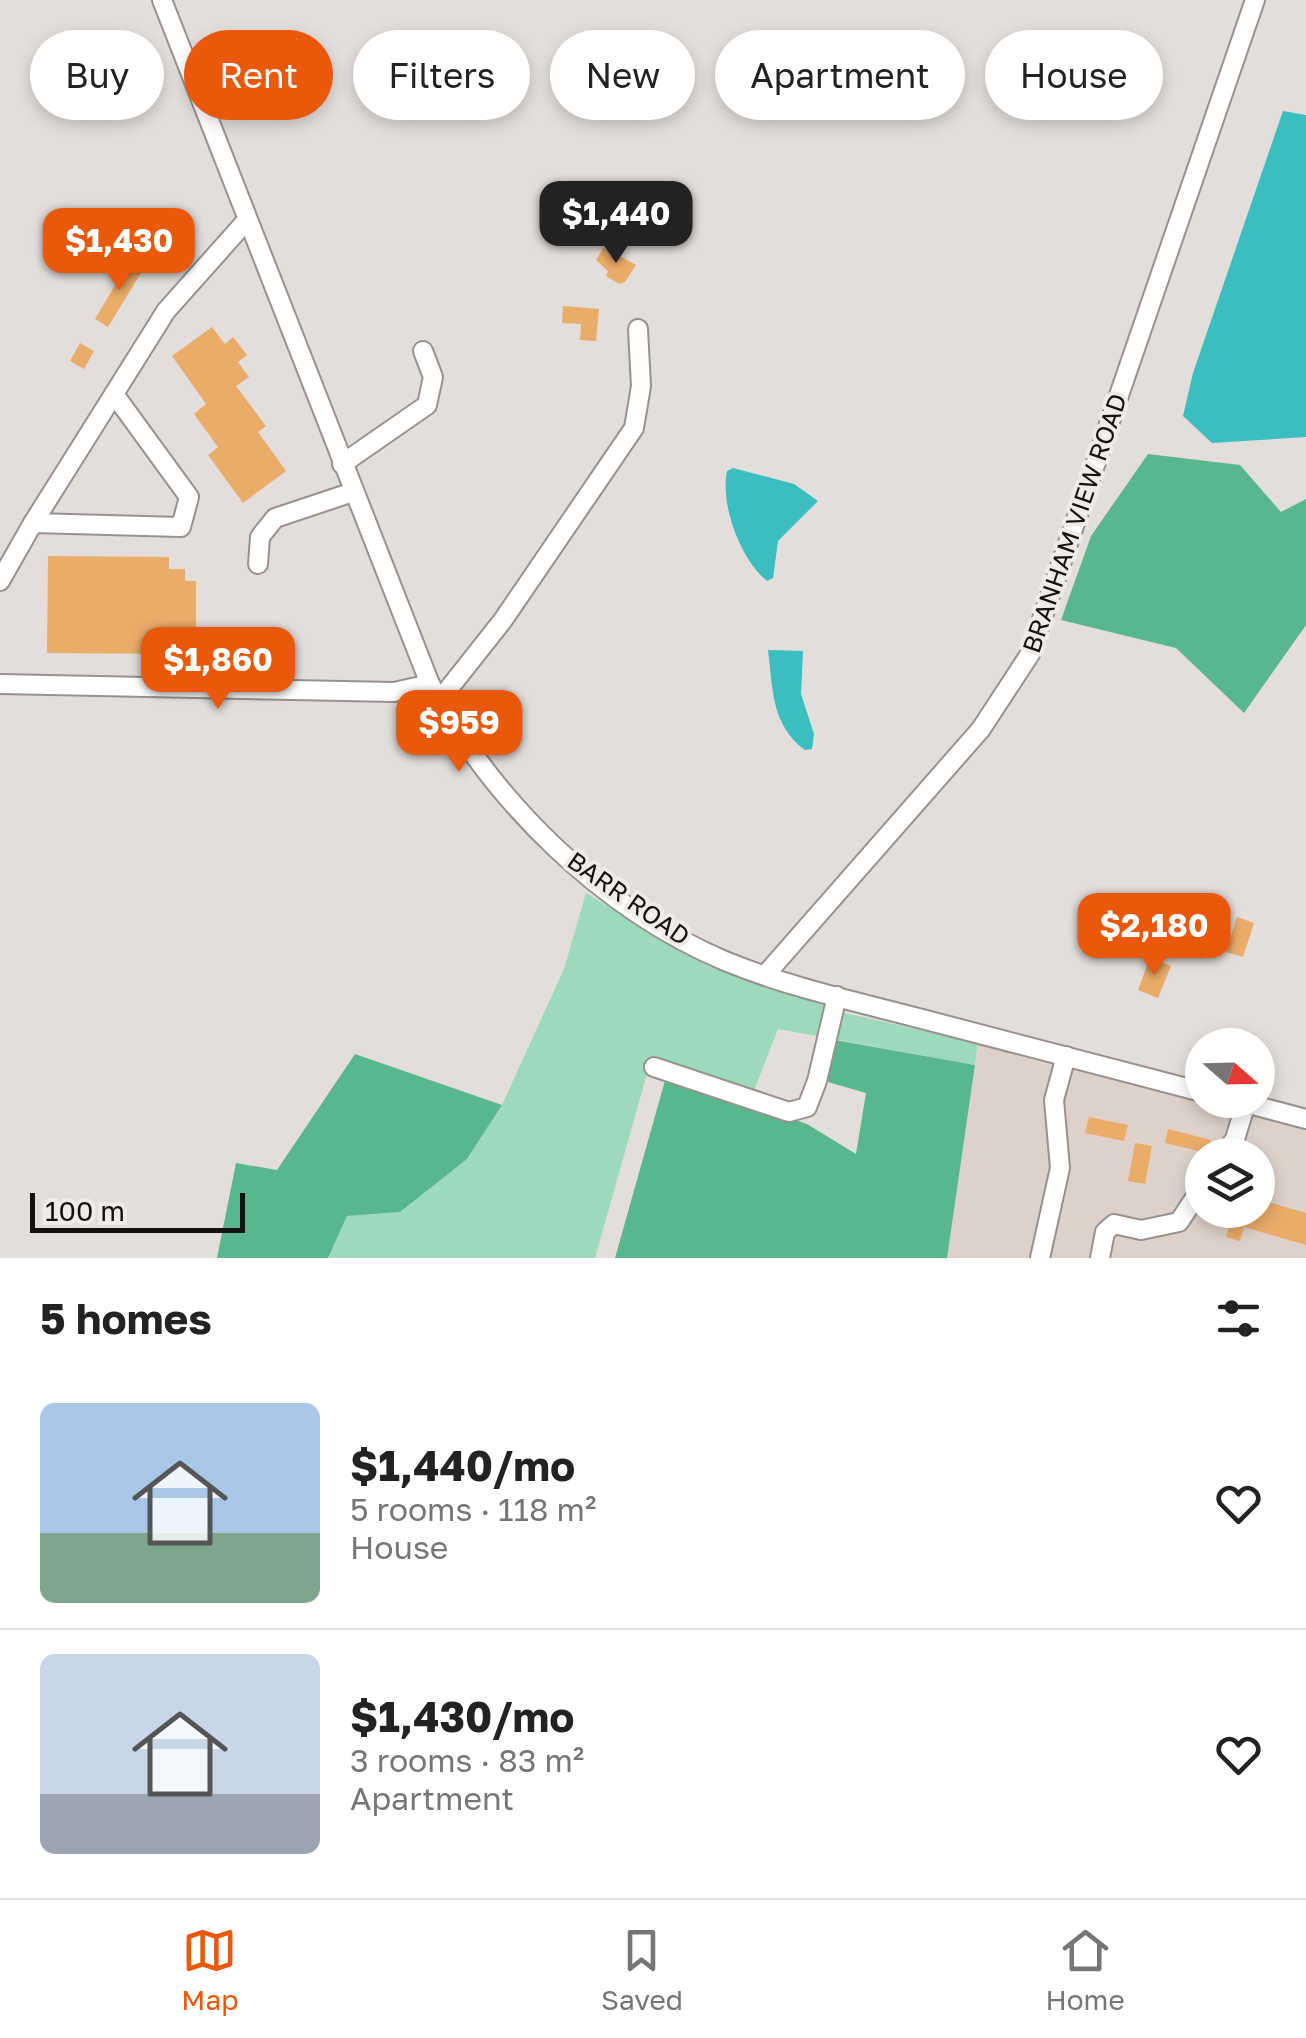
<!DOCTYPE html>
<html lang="en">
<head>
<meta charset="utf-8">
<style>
  body { margin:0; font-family:"Golos Text",sans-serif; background:#f6f6f6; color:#222; height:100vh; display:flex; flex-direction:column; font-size:38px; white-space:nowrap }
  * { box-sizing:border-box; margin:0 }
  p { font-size:32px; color:#767676 }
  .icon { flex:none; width:55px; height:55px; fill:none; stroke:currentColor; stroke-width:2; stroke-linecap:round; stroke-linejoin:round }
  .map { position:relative; height:1258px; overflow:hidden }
  .side { display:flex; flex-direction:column; background:#fff; flex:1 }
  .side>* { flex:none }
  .guide { position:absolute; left:30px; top:30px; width:1248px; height:90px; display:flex; gap:20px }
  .needle { width:65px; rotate:110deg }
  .buttons { position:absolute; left:1185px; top:1028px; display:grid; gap:20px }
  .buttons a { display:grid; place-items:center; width:90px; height:90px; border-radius:50%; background:#fff; box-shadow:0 5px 15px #0003; font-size:50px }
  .scale { position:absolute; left:30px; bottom:25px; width:215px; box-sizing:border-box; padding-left:10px; border:5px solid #151312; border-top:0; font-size:28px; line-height:35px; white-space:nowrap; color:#151312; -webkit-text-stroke:8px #f1ebe8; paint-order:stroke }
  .price { position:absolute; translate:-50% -85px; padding:0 22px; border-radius:20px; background:#ea580c; color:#fff; font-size:32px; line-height:65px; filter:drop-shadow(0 2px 5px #0008) }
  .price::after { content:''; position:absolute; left:50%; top:60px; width:30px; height:22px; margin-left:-15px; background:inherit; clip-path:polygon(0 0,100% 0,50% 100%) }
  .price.selected { background:#222; color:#fff }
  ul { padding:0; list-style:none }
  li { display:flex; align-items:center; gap:30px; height:250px; padding:0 40px }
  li+li { border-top:2px solid #e0e0e0 }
  li span { display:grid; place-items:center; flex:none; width:280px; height:200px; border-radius:15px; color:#555 }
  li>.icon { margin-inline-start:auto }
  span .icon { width:120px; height:120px; fill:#fffc; stroke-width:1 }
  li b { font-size:42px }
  h2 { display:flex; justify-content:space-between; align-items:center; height:120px; padding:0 40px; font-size:42px }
  .tag { padding:0 35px; border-radius:45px; background:#fff; box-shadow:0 5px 15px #0003; font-size:35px; line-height:90px }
  .tag.selected { background:#ea580c; color:#fff }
  .tab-bar { display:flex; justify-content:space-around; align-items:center; height:140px; border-top:2px solid #e0e0e0; background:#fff; font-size:28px; color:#767676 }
  .tab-bar a { display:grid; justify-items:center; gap:5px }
  .tab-bar .selected { color:#ea580c }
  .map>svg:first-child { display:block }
  .built { fill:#ded1ca; fill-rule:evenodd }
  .green { fill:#9ddabb }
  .forest { fill:#59b78d }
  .water { fill:#3abec0 }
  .building { fill:#eaac69 }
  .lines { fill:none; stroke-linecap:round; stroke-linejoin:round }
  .minor-casing { stroke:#97928f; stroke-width:22 }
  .minor { stroke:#fff; stroke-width:18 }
  .labels { text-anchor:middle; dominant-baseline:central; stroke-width:8; stroke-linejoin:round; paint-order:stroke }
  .street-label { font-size:25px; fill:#151312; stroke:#f1ebe8 }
</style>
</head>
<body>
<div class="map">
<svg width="1306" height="1258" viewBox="0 0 1306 1258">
  <rect width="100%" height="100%" fill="#e3dedb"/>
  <path class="built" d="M980 1034 1202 1100H1234L1306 1119V1258H947ZM1202 1155H1258V1210H1202Z"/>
  <polygon class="green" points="586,893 708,966 845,1013 978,1043 975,1065 778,1029 753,1093 652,1056 595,1258 328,1258 347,1216 400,1212 467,1159 502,1105 564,969"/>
  <g class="forest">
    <polygon points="1148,454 1240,465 1281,512 1306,499 1306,625 1244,713 1176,648 1061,620 1091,536"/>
    <polygon points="835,1040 975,1065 947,1258 615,1258 666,1077 807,1124 856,1154 866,1093 828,1082"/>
    <polygon points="355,1054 502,1105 467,1159 400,1212 347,1216 328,1258 217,1258 236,1163 277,1170"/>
  </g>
  <g class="water">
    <polygon points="1283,111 1306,115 1306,437 1212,443 1183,416 1193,373"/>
    <path d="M733 468 794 484 818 501 778 541 773 578 767 581C740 559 720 504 727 471Z"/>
    <path d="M768 650 803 651 801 694 814 734 812 749 805 750C771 725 773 689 768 650Z"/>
  </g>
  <g class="building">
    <polygon points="604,247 636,265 625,282 619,284 606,276 608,271 596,260"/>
    <polygon points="130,260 144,268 108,327 95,319"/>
    <polygon points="563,306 599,309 596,341 580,340 581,324 562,323"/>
    <polygon points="212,327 225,344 233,337 247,355 238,362 249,377 236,386 266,426 258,432 286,471 243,503 208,455 218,447 194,414 206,404 172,356"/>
    <polygon points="80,343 94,351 84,369 70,361"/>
    <polygon points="48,556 169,557 169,569 185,569 185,581 196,581 196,628 185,627 185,641 170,641 170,654 47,653"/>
    <polygon points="1237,917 1254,923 1243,957 1226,952"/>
    <polygon points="1150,958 1171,966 1158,998 1138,990"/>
    <polygon points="1089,1117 1128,1125 1124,1141 1085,1133"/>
    <polygon points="1168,1129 1211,1140 1207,1153 1165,1143"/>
    <polygon points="1135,1143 1152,1146 1145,1184 1128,1181"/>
    <polygon points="1258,1199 1306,1213 1306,1245 1244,1227 1240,1241 1226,1237 1229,1226 1214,1222 1217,1210 1258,1210"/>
  </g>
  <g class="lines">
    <g class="minor-casing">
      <g id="minor">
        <path d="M162 0 430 684C492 801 602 909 725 961 788 987 857 1002 922 1019 1016 1043 1109 1068 1202 1092"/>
        <polyline points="342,464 427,405 433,377 423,351"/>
        <polyline points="33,523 114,394"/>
        <polyline points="258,564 260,537 275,518 353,492"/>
        <polyline points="0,581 33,523 181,527 189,497 114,394 166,311 247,220"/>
        <polyline points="0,684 394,692 430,684"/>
        <polyline points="439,701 503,620 634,428 641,386 638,329"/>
        <polyline points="766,974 981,729 1030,654 1255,0"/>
        <polyline points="654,1067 789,1112 807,1107 817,1081 837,996"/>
        <polyline points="1234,1100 1306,1119"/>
        <polyline points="1223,1155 1235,1139 1246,1103"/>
        <polyline points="1040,1258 1060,1168 1054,1100 1066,1056"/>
        <polyline points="1100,1258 1105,1232 1114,1224 1141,1230 1179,1222 1202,1187"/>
      </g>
    </g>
    <use href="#minor" class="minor"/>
  </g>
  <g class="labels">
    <g class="street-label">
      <text transform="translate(1074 523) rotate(-71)">BRANHAM VIEW ROAD</text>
      <text transform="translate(629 898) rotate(35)">BARR ROAD</text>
    </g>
  </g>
</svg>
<div class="buttons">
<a><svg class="needle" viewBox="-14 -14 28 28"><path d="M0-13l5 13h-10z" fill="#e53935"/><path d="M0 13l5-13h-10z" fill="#767676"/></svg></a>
<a><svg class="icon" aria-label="layers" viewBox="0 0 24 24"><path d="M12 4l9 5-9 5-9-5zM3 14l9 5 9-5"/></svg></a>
</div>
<div class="scale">100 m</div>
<b class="price selected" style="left:616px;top:266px">$1,440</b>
<b class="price" style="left:119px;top:293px">$1,430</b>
<b class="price" style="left:218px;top:712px">$1,860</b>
<b class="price" style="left:459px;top:775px">$959</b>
<b class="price" style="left:1154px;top:978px">$2,180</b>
<div class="guide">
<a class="tag">Buy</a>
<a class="tag selected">Rent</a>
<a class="tag">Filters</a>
<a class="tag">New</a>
<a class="tag">Apartment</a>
<a class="tag">House</a>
</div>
</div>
<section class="side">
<h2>5 homes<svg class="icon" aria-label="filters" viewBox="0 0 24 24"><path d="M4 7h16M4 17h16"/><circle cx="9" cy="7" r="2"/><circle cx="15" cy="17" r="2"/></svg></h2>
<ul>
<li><span style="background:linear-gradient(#a9c7e8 65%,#7fa58c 0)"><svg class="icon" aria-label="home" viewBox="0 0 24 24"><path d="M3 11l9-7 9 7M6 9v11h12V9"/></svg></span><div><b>$1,440/mo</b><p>5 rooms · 118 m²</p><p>House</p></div><svg class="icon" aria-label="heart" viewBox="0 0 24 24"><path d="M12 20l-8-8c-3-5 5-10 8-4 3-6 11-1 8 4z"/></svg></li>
<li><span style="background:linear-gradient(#c9d6e8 70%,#9aa5b1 0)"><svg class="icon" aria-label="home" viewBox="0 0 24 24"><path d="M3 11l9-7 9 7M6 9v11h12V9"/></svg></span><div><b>$1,430/mo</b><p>3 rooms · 83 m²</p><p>Apartment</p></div><svg class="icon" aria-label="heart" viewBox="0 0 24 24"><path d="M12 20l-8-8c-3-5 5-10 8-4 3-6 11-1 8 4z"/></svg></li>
</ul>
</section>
<nav class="tab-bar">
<a class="selected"><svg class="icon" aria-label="map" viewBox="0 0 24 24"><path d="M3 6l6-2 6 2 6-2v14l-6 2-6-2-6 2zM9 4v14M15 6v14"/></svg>Map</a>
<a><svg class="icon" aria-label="saved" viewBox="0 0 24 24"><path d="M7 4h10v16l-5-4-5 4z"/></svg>Saved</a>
<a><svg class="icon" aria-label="home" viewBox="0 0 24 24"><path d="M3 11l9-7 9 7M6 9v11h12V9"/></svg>Home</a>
</nav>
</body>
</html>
